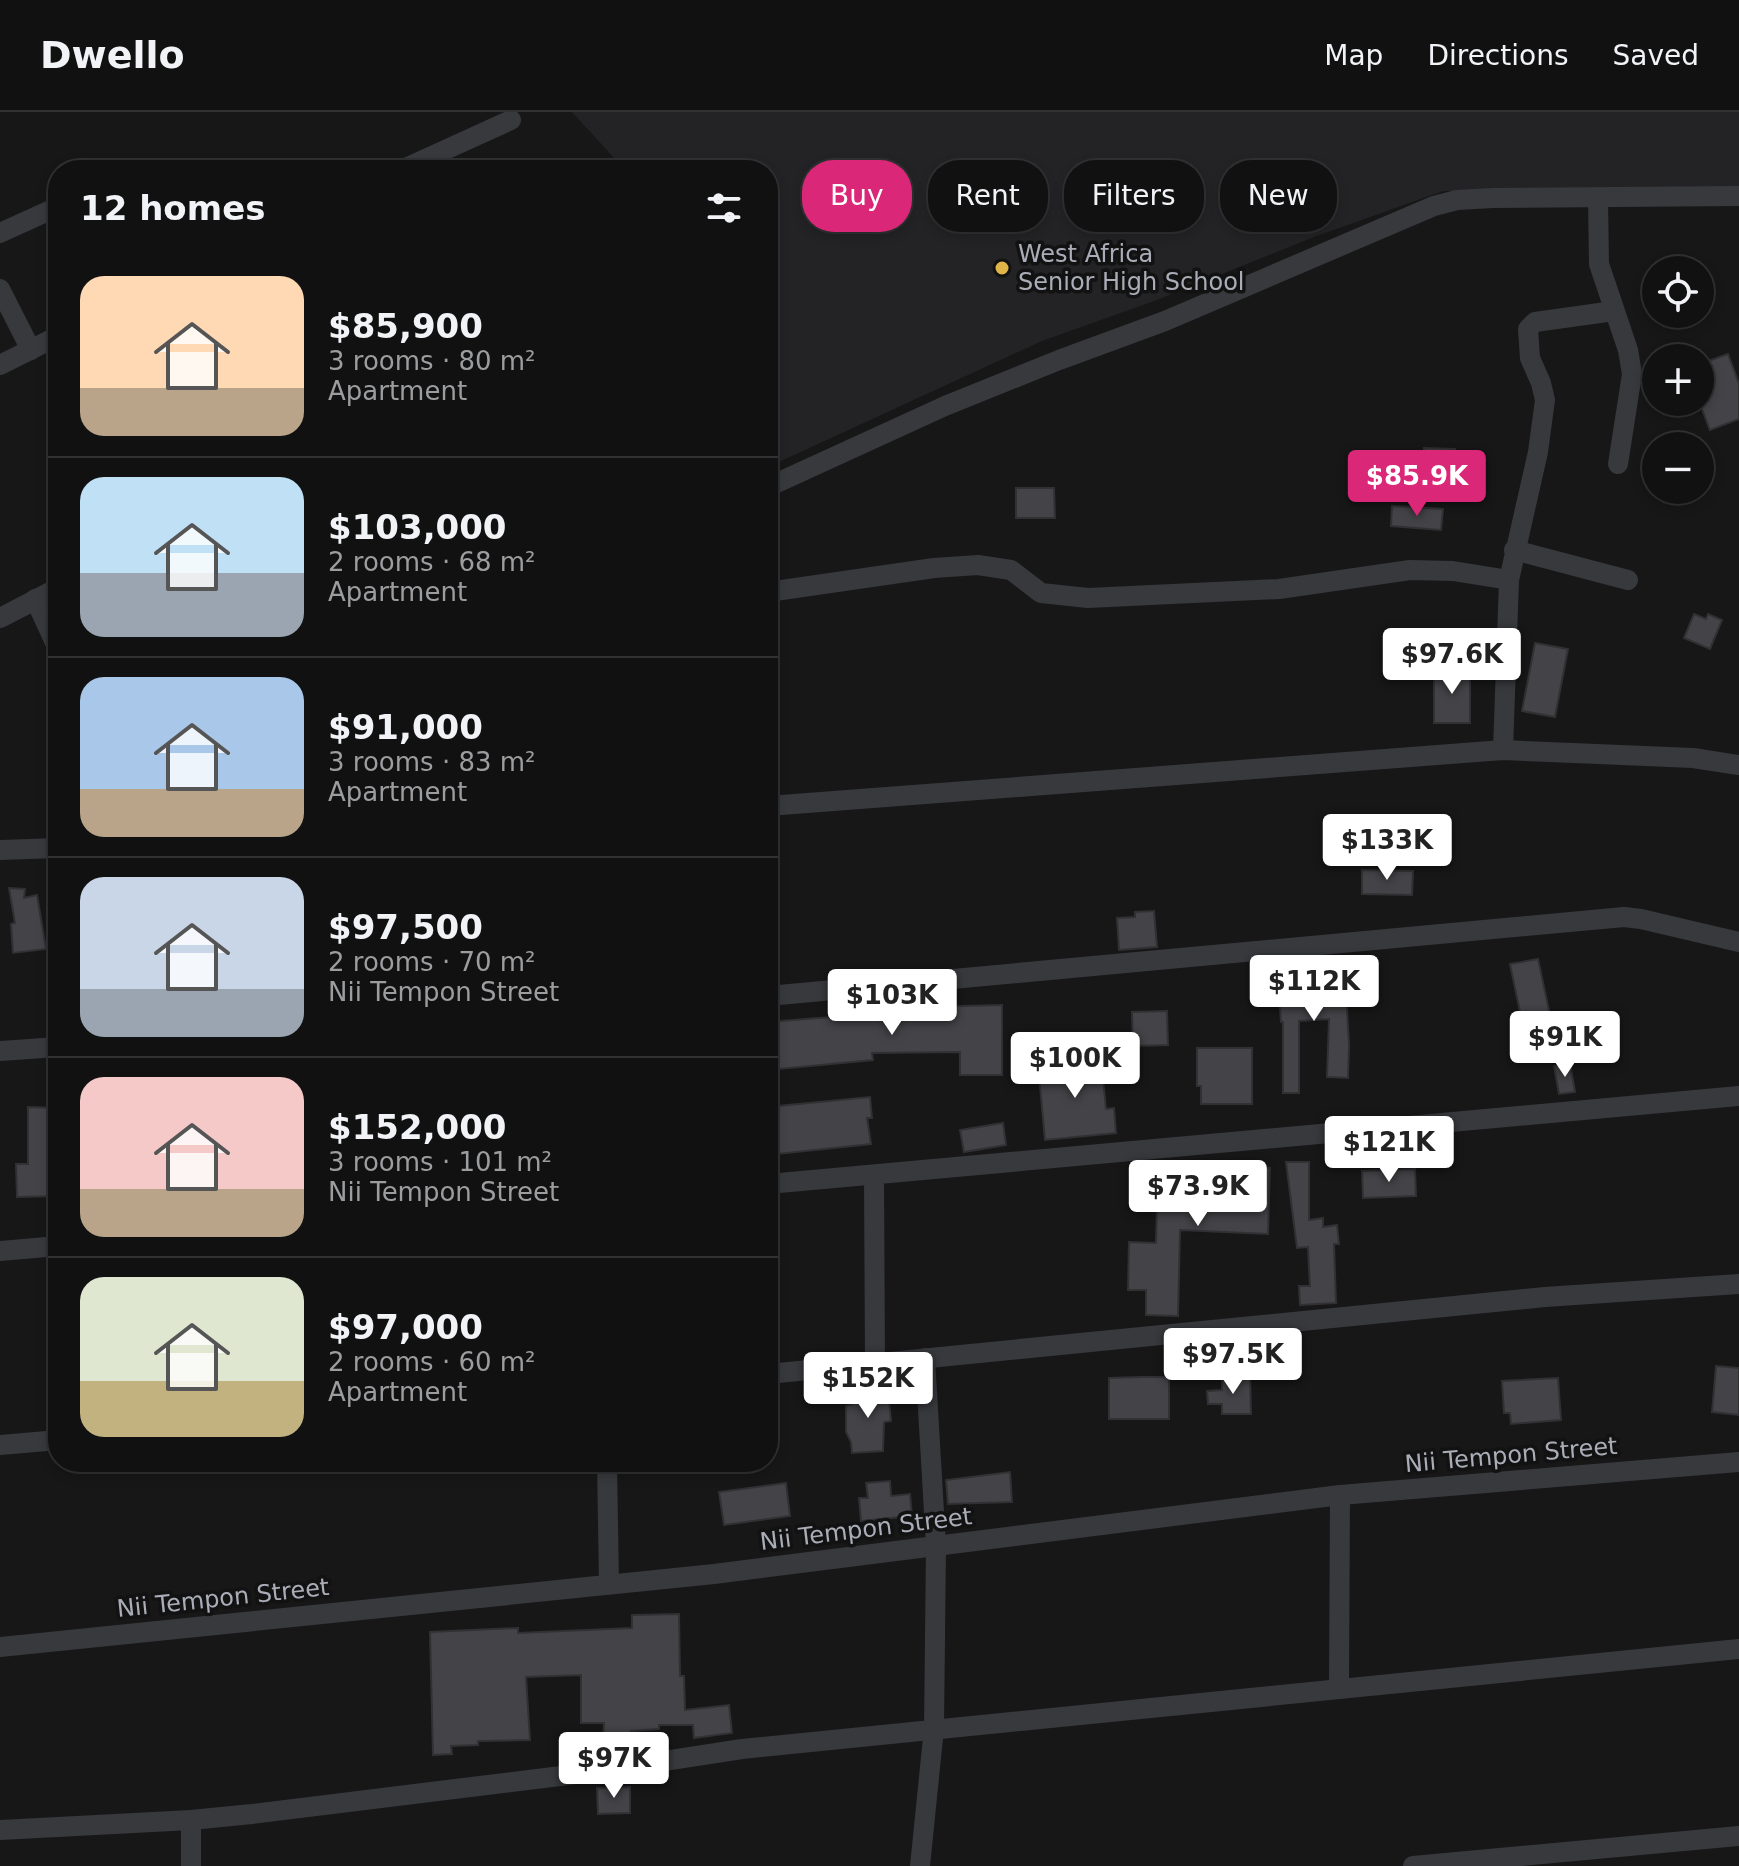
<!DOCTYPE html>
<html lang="en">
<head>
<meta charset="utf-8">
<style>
  body { margin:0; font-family:"DejaVu Sans",sans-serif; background:#1e1f20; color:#f1f3f6; height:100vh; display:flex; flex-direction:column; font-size:30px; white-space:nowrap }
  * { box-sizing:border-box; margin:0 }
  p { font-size:26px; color:#9c9d9f }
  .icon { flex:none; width:44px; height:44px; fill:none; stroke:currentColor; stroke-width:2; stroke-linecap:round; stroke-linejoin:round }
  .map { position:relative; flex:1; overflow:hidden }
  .side { position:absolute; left:48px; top:48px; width:730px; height:1312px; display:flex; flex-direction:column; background:#111112; border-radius:32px; box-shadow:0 4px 12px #0003,0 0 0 2px #303132 }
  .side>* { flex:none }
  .guide { position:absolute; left:802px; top:48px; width:760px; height:72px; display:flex; gap:16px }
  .tools { position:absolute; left:1642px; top:144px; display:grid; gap:16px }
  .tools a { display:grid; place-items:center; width:72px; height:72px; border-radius:50%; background:#111112; box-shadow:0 4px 12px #0003,0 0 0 2px #303132; font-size:40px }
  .price { position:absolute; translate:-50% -68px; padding:0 18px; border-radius:8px; background:#fff; color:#222; font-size:26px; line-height:52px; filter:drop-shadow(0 2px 4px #0008) }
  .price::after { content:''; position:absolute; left:50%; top:48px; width:24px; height:18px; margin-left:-12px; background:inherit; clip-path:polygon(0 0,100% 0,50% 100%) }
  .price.active { background:#db2777; color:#fff }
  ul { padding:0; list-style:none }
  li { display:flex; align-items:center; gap:24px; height:200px; padding:0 32px }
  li+li { border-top:2px solid #303132 }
  li span { display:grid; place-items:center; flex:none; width:224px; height:160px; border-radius:24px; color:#555 }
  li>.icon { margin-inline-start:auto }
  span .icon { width:96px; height:96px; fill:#fffc; stroke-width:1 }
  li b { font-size:34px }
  h2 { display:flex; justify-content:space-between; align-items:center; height:96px; padding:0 32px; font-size:34px }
  .pill { padding:0 28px; border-radius:32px; background:#111112; box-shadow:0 4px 12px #0003,0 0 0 2px #303132; font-size:28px; line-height:72px }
  .pill.active { background:#db2777; color:#fff }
  header { display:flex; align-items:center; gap:48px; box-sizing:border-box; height:112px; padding:0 40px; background:#111112; border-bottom:2px solid #303132 }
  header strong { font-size:38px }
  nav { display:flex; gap:44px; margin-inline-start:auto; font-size:28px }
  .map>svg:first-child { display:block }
  .built { fill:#232325 }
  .building { fill:#444448; stroke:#313134; stroke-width:2 }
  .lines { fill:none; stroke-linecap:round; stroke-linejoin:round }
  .street { stroke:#38393d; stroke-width:20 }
  .poi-dot { fill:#dfb448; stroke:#121213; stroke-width:3 }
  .labels { text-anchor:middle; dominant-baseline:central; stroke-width:7; stroke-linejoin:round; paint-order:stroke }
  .poi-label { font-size:24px; fill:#aaadb7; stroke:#121213; text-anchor:start }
  .street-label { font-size:24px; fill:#aaadb7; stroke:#121213 }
</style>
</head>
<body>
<header>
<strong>Dwello</strong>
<nav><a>Map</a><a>Directions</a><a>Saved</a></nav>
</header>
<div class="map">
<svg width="1739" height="1754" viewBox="0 0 1739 1754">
  <rect width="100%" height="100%" fill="#171718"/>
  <polygon class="built" points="572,0 1739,0 1739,80 1443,79 1314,125 1157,188 1042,229 768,355 768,58 625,58"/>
  <g class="building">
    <polygon points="1728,242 1739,272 1739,307 1710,318 1700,292 1700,282 1706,279 1700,263 1700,252"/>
    <polygon points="1424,336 1455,337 1454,364 1423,363"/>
    <polygon points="1016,376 1054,376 1055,406 1016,406"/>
    <polygon points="1392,394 1443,397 1441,418 1391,414"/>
    <polygon points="1694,502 1706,507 1708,502 1722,508 1710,537 1684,526"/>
    <polygon points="1535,531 1568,537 1555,605 1522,599"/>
    <polygon points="1470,557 1470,611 1434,611 1434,558"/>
    <polygon points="1362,758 1413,759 1412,783 1362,782"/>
    <polygon points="9,776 25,777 24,786 37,783 46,837 13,841 11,812 15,811"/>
    <polygon points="1154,799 1157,835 1119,838 1117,806 1135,805 1135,800"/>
    <polygon points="1538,847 1551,908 1523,914 1510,852"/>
    <polygon points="1345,864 1349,932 1348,966 1327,965 1329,907 1299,909 1299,981 1283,981 1283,910 1281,910 1278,868"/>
    <polygon points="1002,893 1002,963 960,963 960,940 872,941 873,948 768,958 768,910 884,901 884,896"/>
    <polygon points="1167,899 1168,933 1133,934 1132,900"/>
    <polygon points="1197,936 1252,936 1252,992 1201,992 1201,974 1197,974"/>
    <polygon points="1101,947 1106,997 1114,996 1116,1021 1045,1028 1038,952"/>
    <polygon points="1570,951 1575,980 1559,982 1554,954"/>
    <polygon points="870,985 872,1006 867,1006 871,1032 768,1043 768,1023 770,1023 768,995"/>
    <polygon points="28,995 58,996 58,1084 17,1085 16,1052 28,1052"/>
    <polygon points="1003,1011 1006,1033 964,1040 960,1018"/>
    <polygon points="1286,1050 1309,1050 1309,1108 1323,1106 1323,1115 1337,1113 1339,1132 1334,1132 1336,1191 1300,1193 1299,1174 1310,1174 1308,1135 1297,1136"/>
    <polygon points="1192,1053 1270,1056 1268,1122 1180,1118 1178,1204 1146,1203 1146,1178 1128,1178 1129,1130 1156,1131 1157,1094 1190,1095"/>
    <polygon points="1415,1057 1416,1084 1363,1086 1362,1059"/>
    <polygon points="1716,1254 1739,1256 1739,1303 1712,1300"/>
    <polygon points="1250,1264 1251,1302 1222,1302 1222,1292 1208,1292 1207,1279 1222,1278 1222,1265"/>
    <polygon points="1140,1265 1169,1265 1169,1307 1109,1307 1109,1266"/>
    <polygon points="1558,1266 1561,1308 1511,1312 1510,1301 1504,1301 1502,1269"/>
    <polygon points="888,1277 891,1309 884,1310 883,1339 852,1341 851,1330 846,1320 846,1294 853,1292 852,1280"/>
    <polygon points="1010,1360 1012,1390 948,1392 946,1368"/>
    <polygon points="890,1369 891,1384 910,1382 912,1404 861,1409 859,1386 868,1386 866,1371"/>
    <polygon points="786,1371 790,1404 724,1413 719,1380"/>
    <polygon points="679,1502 680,1564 684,1564 685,1598 729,1593 732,1621 694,1626 693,1613 659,1613 659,1617 631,1619 631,1631 603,1632 604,1611 581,1611 581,1563 526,1565 530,1628 478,1629 478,1633 451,1634 452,1642 433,1643 430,1520 518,1516 518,1521 632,1516 632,1503"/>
    <polygon points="630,1675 630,1701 598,1702 597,1676"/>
  </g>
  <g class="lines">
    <g class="street">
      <polyline points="401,58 511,8"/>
      <polyline points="1598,86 1599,152 1628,238 1632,262 1618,352"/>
      <polyline points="0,121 55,96"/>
      <polyline points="0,177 31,238"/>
      <polyline points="0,253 58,224"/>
      <polyline points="768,375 945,294 1059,248 1165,209 1434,94 1457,88 1493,86 1739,84"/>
      <polyline points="1514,438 1628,468"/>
      <polyline points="768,480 934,456 978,453 1011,458 1041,481 1088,486 1279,477 1410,458 1453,459 1509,468"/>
      <polyline points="35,487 58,537"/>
      <polyline points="0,506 58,476"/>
      <polyline points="1503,638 1509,468 1538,340 1545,288 1541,271 1530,246 1528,217 1535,210 1614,199"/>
      <polyline points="768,694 1503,638 1693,646 1739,653"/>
      <polyline points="0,738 58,736"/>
      <polyline points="768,884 1624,805 1641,807 1739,830"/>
      <polyline points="0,939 58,935"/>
      <polyline points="874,1064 875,1251"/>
      <polyline points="768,1072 1739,984"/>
      <polyline points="0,1139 58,1134"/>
      <polyline points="768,1262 1545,1185 1739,1172"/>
      <polyline points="0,1333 58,1328"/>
      <polyline points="607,1350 609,1472"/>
      <polyline points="0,1535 714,1462 1340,1383 1739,1350"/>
      <polyline points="1339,1576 1340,1383"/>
      <polyline points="191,1708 191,1754"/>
      <polyline points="0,1718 191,1708 252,1702 593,1660 742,1637 1739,1537"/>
      <polyline points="920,1754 934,1616 936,1434 925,1246"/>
      <polyline points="1413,1754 1739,1724"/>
    </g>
  </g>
  <circle class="poi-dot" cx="1002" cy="156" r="8"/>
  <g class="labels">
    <g class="poi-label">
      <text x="1018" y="142">West Africa<tspan x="1018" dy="28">Senior High School</tspan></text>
    </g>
    <g class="street-label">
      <text transform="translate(1511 1343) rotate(-5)">Nii Tempon Street</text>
      <text transform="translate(866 1417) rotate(-7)">Nii Tempon Street</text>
      <text transform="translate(223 1486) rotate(-6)">Nii Tempon Street</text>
    </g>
  </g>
</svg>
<div class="tools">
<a><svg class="icon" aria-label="locate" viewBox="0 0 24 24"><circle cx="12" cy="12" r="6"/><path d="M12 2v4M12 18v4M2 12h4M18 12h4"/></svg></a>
<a>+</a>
<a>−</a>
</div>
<b class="price active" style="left:1417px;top:406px">$85.9K</b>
<b class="price" style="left:1452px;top:584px">$97.6K</b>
<b class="price" style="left:1387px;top:770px">$133K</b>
<b class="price" style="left:1314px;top:911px">$112K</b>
<b class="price" style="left:892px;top:925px">$103K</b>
<b class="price" style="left:1565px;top:967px">$91K</b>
<b class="price" style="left:1075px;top:988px">$100K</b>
<b class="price" style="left:1389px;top:1072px">$121K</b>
<b class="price" style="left:1198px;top:1116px">$73.9K</b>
<b class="price" style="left:1233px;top:1284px">$97.5K</b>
<b class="price" style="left:868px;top:1308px">$152K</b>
<b class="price" style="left:614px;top:1688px">$97K</b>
<div class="guide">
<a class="pill active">Buy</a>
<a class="pill">Rent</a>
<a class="pill">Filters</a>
<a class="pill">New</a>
</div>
<section class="side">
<h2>12 homes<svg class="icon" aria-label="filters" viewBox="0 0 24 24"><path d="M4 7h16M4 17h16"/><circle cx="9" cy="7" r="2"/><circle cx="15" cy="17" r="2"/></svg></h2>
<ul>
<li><span style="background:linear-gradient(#ffd9b3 70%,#b9a48a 0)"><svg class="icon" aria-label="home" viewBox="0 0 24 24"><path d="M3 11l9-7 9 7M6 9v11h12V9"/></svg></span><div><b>$85,900</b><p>3 rooms · 80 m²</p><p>Apartment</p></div></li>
<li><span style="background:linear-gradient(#bfe0f5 60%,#9aa5b1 0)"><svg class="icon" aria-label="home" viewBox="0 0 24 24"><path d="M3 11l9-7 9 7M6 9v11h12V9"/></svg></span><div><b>$103,000</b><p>2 rooms · 68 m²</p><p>Apartment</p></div></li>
<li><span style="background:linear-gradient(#a9c7e8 70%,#b9a48a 0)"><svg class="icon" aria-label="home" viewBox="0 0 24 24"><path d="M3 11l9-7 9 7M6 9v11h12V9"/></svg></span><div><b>$91,000</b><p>3 rooms · 83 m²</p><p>Apartment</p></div></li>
<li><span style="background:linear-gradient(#c9d6e8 70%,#9aa5b1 0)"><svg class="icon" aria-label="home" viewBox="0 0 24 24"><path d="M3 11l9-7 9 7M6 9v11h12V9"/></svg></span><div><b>$97,500</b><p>2 rooms · 70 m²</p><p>Nii Tempon Street</p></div></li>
<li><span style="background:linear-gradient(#f6c9c9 70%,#b9a48a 0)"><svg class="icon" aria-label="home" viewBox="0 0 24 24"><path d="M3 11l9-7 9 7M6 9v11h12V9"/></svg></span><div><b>$152,000</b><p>3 rooms · 101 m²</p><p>Nii Tempon Street</p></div></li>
<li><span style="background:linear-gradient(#dfe7d0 65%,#c2b280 0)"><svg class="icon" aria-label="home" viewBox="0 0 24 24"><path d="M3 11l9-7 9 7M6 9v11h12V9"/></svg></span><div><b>$97,000</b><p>2 rooms · 60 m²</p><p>Apartment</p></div></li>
</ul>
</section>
</div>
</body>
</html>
